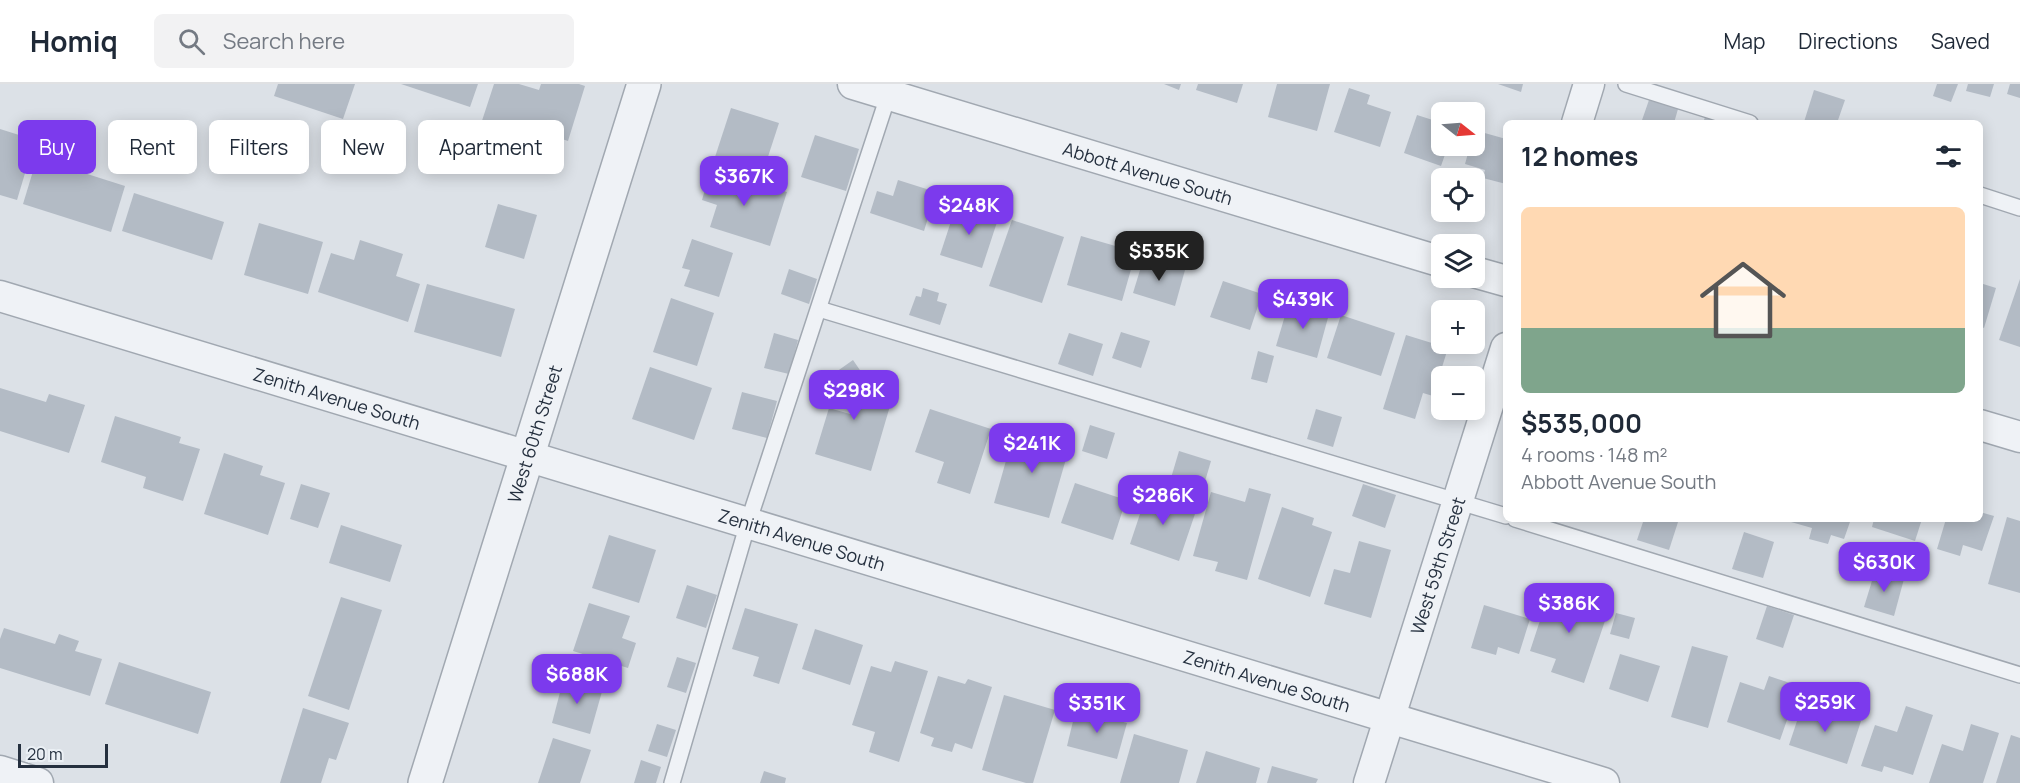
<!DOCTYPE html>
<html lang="en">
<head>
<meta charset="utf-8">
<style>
  body { margin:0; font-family:Manrope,sans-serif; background:#f2f2f3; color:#1f2937; height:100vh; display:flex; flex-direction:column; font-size:22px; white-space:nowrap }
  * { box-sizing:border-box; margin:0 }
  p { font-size:20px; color:#747a83 }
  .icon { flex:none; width:33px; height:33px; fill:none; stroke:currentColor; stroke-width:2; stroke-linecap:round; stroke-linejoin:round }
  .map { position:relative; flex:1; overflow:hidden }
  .details { position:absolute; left:1503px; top:36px; width:480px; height:402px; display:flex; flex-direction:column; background:#fff; border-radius:9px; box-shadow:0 3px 15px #0003 }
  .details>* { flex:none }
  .guide { position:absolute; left:18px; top:36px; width:570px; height:54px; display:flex; gap:12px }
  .needle { width:39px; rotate:107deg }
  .controls { position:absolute; left:1431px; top:18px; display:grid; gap:12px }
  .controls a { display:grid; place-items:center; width:54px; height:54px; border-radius:9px; background:#fff; box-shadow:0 3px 15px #0003; font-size:30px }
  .scale { position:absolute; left:18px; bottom:15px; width:90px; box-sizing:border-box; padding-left:6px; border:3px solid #25303f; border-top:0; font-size:16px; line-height:21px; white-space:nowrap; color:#25303f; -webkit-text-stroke:4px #ebf0f5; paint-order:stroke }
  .price { position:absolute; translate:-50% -51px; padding:0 14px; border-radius:12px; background:#7c3aed; color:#fff; font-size:20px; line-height:39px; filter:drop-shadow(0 2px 3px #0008) }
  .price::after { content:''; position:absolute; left:50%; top:36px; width:18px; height:14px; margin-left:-9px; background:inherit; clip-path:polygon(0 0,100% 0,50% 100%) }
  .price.selected { background:#222; color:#fff }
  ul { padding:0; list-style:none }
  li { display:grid; align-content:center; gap:12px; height:318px; padding:0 18px }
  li+li { border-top:2px solid #e0e1e3 }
  li span { display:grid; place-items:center; height:186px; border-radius:9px; color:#555 }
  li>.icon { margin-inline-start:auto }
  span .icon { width:108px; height:108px; fill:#fffc; stroke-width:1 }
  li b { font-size:26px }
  h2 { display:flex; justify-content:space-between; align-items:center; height:72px; padding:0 18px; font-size:26px }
  .tag { padding:0 21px; border-radius:9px; background:#fff; box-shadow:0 3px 15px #0003; font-size:21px; line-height:54px }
  .tag.selected { background:#7c3aed; color:#fff }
  header { display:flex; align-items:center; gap:36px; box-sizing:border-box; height:84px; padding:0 30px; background:#fff; border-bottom:2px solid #e0e1e3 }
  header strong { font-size:28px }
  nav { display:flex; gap:33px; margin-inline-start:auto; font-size:21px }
  .search { width:420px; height:54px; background:#f2f2f3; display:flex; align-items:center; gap:15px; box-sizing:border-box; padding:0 21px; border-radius:9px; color:#747a83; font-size:22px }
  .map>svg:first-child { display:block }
  .building { fill:#b3bbc5 }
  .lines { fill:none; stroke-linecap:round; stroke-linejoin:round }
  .service-casing { stroke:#a1a8b1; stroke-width:18 }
  .minor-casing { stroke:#a1a8b1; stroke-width:33 }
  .tertiary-casing { stroke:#a1a8b1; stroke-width:36 }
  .service { stroke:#eff2f6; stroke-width:15 }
  .minor { stroke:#eff2f6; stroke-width:30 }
  .tertiary { stroke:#eff2f6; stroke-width:33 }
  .labels { text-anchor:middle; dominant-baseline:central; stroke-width:4.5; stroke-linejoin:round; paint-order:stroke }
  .street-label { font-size:18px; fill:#25303f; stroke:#ebf0f5 }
</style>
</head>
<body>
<header>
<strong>Homiq</strong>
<div class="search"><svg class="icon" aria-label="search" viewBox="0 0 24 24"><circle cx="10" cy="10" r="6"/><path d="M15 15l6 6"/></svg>Search here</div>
<nav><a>Map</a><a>Directions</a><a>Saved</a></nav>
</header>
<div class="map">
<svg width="2020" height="699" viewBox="0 0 2020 699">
  <rect width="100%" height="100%" fill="#dce1e7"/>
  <g class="building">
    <polygon points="278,0 355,0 343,35 274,12"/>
    <polygon points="401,0 478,0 470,23"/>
    <polygon points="494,0 519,0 539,6 541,0 579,0 585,2 568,57 519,41 512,63 477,52"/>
    <polygon points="1164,0 1181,0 1179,6"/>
    <polygon points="1198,0 1243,0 1237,19 1196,6"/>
    <polygon points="1277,0 1330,0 1317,47 1268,33"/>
    <polygon points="1498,0 1523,0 1521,8"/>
    <polygon points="1937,0 1958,0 1951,18 1933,12"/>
    <polygon points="1968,0 1994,0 1990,13 1966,7"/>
    <polygon points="2010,0 2020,0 2020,14 2007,10"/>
    <polygon points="1349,4 1370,11 1367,20 1391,28 1380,63 1334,48"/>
    <polygon points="1814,6 1845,16 1837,39 1804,38"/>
    <polygon points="1649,16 1678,25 1674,39 1641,39"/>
    <polygon points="731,24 779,39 763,88 715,73"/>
    <polygon points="1417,31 1442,39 1442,62 1448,62 1441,82 1404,69"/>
    <polygon points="1705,33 1721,39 1703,39"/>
    <polygon points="0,45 35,56 17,116 0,111"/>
    <polygon points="1474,46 1506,55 1506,100 1483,94 1485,86 1465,80 1470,62 1474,62"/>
    <polygon points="815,51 859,65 846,107 801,93"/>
    <polygon points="37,74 125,102 111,148 23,120"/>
    <polygon points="711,85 787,108 770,162 710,143 717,121 702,116"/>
    <polygon points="898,96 936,108 924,147 870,129 877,107 893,112"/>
    <polygon points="134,109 224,138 212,176 122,147"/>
    <polygon points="957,119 999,132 982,184 940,171"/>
    <polygon points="498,120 537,131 524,175 485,163"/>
    <polygon points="1012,136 1064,153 1042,219 989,202"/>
    <polygon points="259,139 323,158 308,210 244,191"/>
    <polygon points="1081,152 1136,168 1122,217 1067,201"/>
    <polygon points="692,155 733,169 719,213 684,202 690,186 682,184"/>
    <polygon points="360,156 403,170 396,192 420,200 408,238 318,208 331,169 354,176"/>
    <polygon points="1144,173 1185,186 1175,222 1133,209"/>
    <polygon points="789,185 817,195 809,220 781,210"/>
    <polygon points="2020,195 2020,263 1999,256"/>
    <polygon points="1223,197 1262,210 1250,246 1210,233"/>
    <polygon points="1980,199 1996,204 1984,244 1980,242"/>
    <polygon points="427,200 515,225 501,273 414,248"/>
    <polygon points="923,204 939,209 937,217 947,220 940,241 909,231 916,212 921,213"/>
    <polygon points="671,214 714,229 697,282 653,268"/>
    <polygon points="1289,218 1329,230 1317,274 1276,262"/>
    <polygon points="1341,231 1395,249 1381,292 1327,274"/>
    <polygon points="1121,248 1150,257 1141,284 1112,274"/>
    <polygon points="774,249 798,256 789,290 764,284"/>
    <polygon points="1069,249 1103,260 1093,292 1058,280"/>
    <polygon points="1406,251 1448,264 1433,312 1423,309 1415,335 1383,325"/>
    <polygon points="1258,267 1274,272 1267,299 1251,295"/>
    <polygon points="853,276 877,311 892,315 871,387 815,370 829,324 850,330 851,325 829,293"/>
    <polygon points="650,283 712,304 694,356 632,335"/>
    <polygon points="0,304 46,318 49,310 85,321 69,369 0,347"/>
    <polygon points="742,308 777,317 767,354 732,345"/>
    <polygon points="930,325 991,345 970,410 937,399 944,378 915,368"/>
    <polygon points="1316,325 1342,333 1333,363 1307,355"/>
    <polygon points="115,332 181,353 179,359 200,365 183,417 143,404 146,393 101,378"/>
    <polygon points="1090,341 1115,349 1107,375 1082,367"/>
    <polygon points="1015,345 1070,361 1049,434 994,419"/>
    <polygon points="1179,367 1211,377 1203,404 1171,394"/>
    <polygon points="224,369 263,382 260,391 285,399 268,451 204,430"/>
    <polygon points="1075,399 1126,416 1113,456 1061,439"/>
    <polygon points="301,400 330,409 318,444 290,435"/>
    <polygon points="1363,400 1396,411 1385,444 1352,432"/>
    <polygon points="1249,404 1271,410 1247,496 1215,487 1218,478 1193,472 1211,408 1245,418"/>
    <polygon points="1148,406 1197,424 1179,477 1130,460"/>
    <polygon points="1282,423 1314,434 1312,441 1332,448 1310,513 1258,495"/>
    <polygon points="1980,428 1994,432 1982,467 1963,461 1960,472 1937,465 1946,435 1980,435"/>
    <polygon points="2007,433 2020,437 2020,509 1988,500"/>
    <polygon points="1644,435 1679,435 1669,466 1637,456"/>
    <polygon points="1792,435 1851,435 1844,455 1831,451 1828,460 1809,455 1812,444 1791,438"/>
    <polygon points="1874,435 1922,435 1915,457 1872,443"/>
    <polygon points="341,441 402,461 390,498 329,479"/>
    <polygon points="1744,448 1774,458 1763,494 1732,485"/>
    <polygon points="609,451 656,466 639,519 592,504"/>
    <polygon points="1359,457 1391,466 1371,534 1324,520 1334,485 1350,489"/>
    <polygon points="1875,487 1904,495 1894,532 1864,523"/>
    <polygon points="687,501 717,511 706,544 676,534"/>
    <polygon points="1550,506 1609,525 1584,599 1551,588 1556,575 1530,567"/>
    <polygon points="341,513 382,526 349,626 308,612"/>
    <polygon points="589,519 630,532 622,554 636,559 628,584 573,567"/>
    <polygon points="1484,521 1530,535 1519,570 1498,563 1496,571 1471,564"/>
    <polygon points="1767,522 1794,531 1783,564 1756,555"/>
    <polygon points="745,524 798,540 779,600 753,592 759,573 732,565"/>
    <polygon points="1616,529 1635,534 1629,555 1610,550"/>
    <polygon points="4,544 55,560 59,550 79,557 75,567 102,575 90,612 0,584 0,555"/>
    <polygon points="815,545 863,561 850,601 802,585"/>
    <polygon points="1692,562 1728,572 1708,644 1671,633"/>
    <polygon points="1620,570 1660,582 1648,618 1609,605"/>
    <polygon points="677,573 696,579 686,609 667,603"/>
    <polygon points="895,577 928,587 899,678 869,668 875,648 852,641 871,582 891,588"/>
    <polygon points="119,578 211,608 198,650 105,620"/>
    <polygon points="938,592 965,600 968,595 992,603 972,665 955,659 952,668 931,662 934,654 920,649"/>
    <polygon points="1769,592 1799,602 1780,656 1727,638 1740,598 1764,606"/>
    <polygon points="564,593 603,604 590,650 552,639"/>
    <polygon points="1004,611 1055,626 1033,699 1026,699 982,686"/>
    <polygon points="1803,619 1861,637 1847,680 1789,661"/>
    <polygon points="1906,622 1933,631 1913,691 1884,682 1882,688 1861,682 1875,641 1897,648"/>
    <polygon points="303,624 349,639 336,676 329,674 321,699 280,699"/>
    <polygon points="1076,625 1127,639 1117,675 1067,662"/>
    <polygon points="657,640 676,646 667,673 648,667"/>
    <polygon points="1971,640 1999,649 1983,699 1929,699 1942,660 1963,667"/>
    <polygon points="1134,650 1188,666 1179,699 1120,699"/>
    <polygon points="2011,651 2020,654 2020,699 1996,699"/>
    <polygon points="553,654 591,666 580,699 538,699"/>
    <polygon points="1206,667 1260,684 1256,699 1196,699"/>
    <polygon points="641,676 661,683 656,699 634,699"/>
    <polygon points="1272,682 1318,695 1316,699 1267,699"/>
    <polygon points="764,687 786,694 785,699 760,699"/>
  </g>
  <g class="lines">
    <g class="service-casing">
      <g id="service">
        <polyline points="1626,0 1750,39"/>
        <polyline points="1980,111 2020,124"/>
        <polyline points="819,225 1506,432"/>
        <polyline points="1515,435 2020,591"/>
        <polyline points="672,699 748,439 890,6"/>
      </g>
    </g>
    <g class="minor-casing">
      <g id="minor">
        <path id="s1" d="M853 0 1442 178"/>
        <polyline points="1577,39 1589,0"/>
        <polyline points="1474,188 1506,197"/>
        <path id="s2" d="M0 212 1604 699"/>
        <polyline points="1980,341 2020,353"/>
        <polyline points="0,687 38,699"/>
        <path id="s3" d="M1369 699 1506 264"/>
      </g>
    </g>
    <g class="tertiary-casing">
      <g id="tertiary">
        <path id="s4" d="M425 699 644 0"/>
      </g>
    </g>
    <use href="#service" class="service"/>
    <use href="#minor" class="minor"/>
    <use href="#tertiary" class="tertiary"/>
  </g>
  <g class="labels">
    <g class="street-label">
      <text stroke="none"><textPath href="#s1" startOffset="308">Abbott Avenue South</textPath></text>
      <text stroke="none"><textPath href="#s2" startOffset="352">Zenith Avenue South</textPath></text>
      <text stroke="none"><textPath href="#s4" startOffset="366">West 60th Street</textPath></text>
      <text stroke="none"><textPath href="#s2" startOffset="838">Zenith Avenue South</textPath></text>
      <text stroke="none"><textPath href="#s3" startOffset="228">West 59th Street</textPath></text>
      <text stroke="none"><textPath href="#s2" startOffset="1324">Zenith Avenue South</textPath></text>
    </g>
  </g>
</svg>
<div class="controls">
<a><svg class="needle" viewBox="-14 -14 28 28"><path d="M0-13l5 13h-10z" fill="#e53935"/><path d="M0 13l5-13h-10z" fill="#747a83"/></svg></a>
<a><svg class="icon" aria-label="locate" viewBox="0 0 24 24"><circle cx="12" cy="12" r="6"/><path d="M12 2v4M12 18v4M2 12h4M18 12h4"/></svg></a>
<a><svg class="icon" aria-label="layers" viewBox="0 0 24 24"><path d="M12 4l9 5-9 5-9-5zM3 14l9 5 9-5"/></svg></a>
<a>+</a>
<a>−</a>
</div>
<div class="scale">20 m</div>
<b class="price" style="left:744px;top:123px">$367K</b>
<b class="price" style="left:969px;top:152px">$248K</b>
<b class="price selected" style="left:1159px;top:198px">$535K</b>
<b class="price" style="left:1303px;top:246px">$439K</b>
<b class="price" style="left:854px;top:337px">$298K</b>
<b class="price" style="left:1032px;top:390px">$241K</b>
<b class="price" style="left:1163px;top:442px">$286K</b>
<b class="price" style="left:1884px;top:509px">$630K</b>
<b class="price" style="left:1569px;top:550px">$386K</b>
<b class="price" style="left:577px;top:621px">$688K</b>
<b class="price" style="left:1825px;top:649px">$259K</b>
<b class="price" style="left:1097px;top:650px">$351K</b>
<div class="guide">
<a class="tag selected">Buy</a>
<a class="tag">Rent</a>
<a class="tag">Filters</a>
<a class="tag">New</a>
<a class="tag">Apartment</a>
</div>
<section class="details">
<h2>12 homes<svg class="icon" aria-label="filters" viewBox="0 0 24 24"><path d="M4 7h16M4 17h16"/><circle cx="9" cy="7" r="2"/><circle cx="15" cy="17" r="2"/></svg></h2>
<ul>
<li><span style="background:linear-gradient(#ffd9b3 65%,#7fa58c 0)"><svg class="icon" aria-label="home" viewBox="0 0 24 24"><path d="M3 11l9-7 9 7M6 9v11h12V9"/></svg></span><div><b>$535,000</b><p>4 rooms · 148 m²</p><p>Abbott Avenue South</p></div></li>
</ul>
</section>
</div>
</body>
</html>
